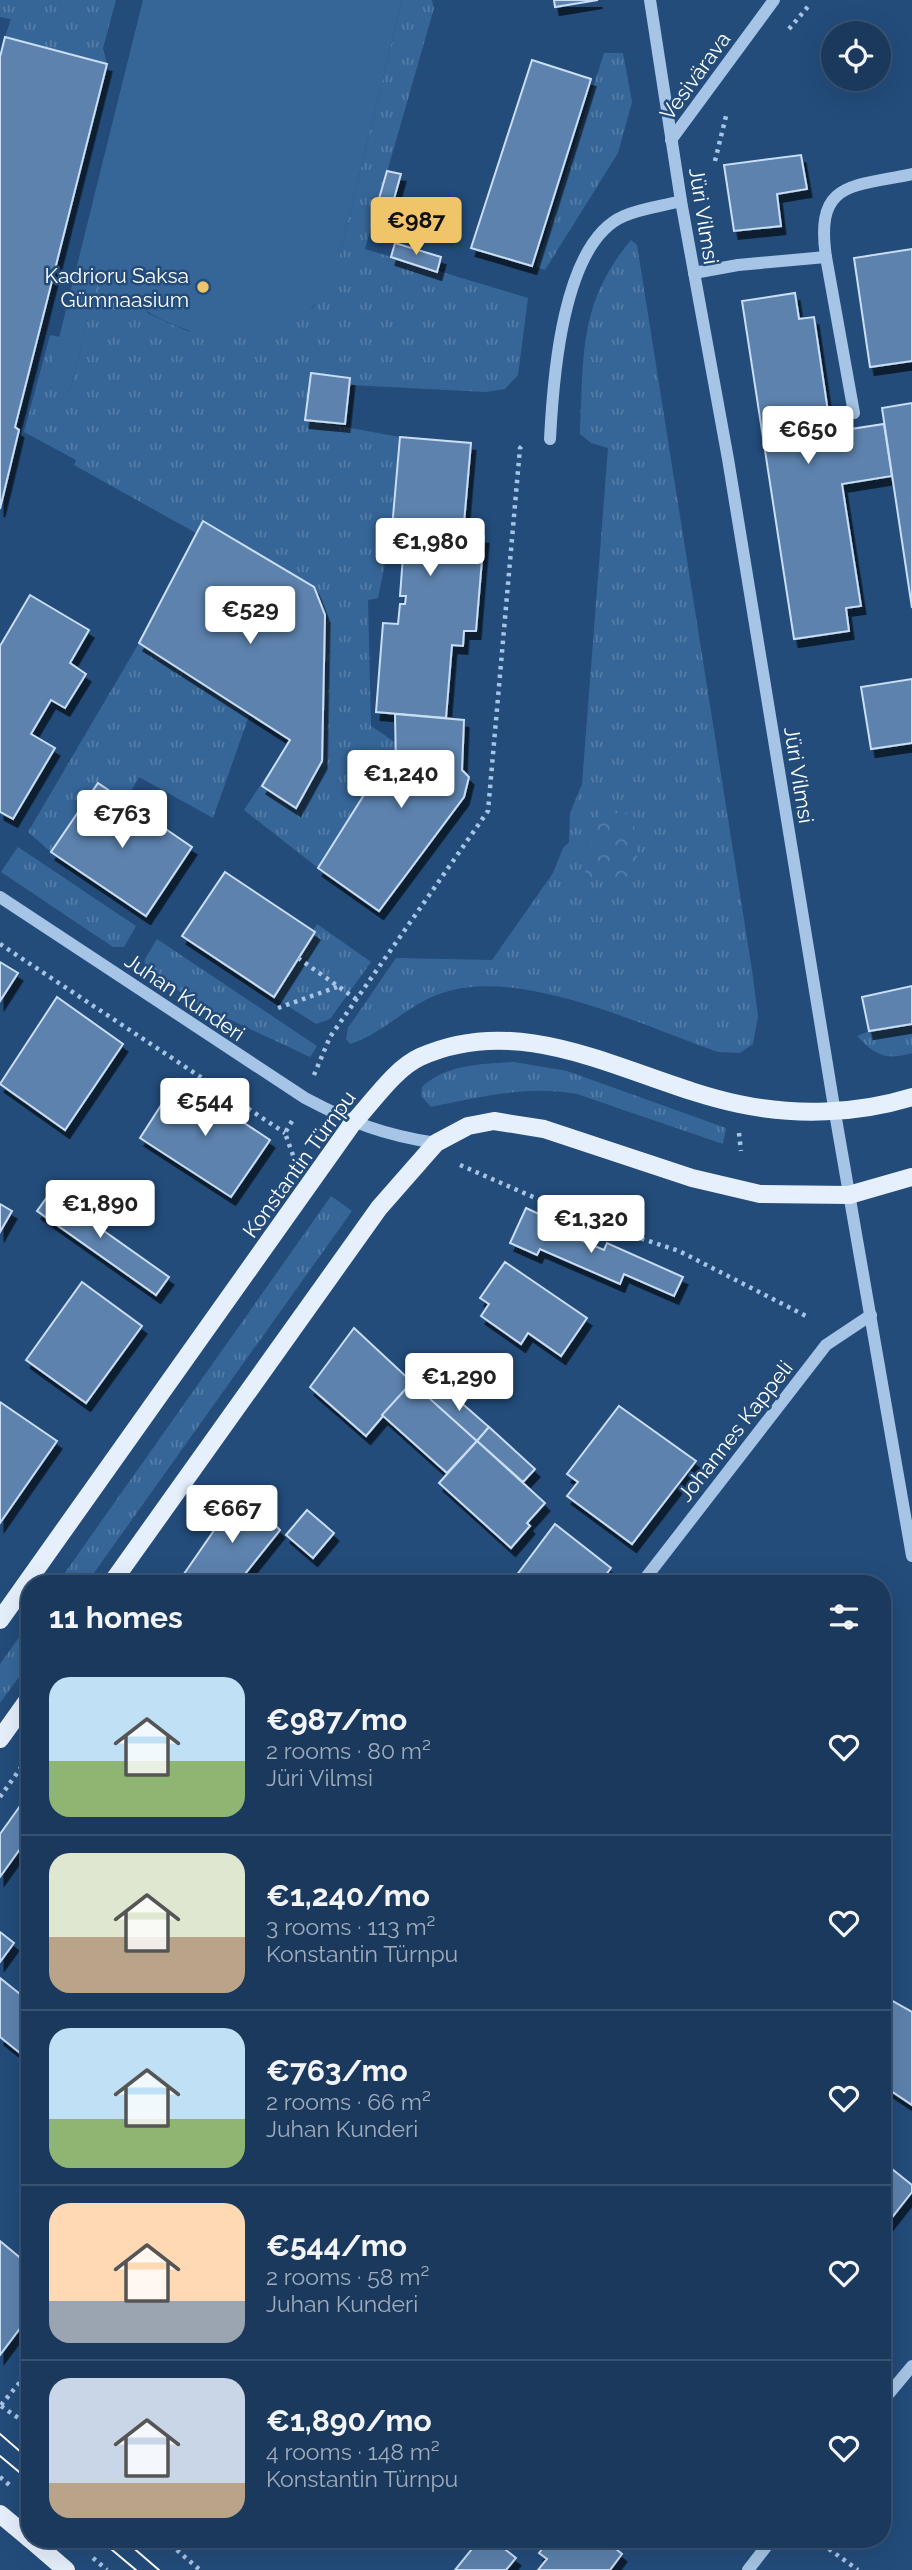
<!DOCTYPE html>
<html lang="en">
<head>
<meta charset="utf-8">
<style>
  body { margin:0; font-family:Raleway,sans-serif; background:#234062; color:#f1f3f6; height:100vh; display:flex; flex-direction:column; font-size:26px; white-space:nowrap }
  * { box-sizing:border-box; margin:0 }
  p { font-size:23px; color:#9facbb }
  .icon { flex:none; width:38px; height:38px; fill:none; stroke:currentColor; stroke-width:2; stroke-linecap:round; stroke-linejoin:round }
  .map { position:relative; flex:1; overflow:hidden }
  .details { position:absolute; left:21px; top:1575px; width:870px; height:973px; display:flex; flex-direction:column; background:#1a395c; border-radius:28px; box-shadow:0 7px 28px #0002,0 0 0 2px #385372 }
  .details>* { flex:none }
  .tools { position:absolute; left:821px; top:21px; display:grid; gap:14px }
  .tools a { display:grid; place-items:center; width:70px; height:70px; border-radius:50%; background:#1a395c; box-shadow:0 7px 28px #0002,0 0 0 2px #385372; font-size:35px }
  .price { position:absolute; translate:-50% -60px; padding:0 16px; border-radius:7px; background:#fff; color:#222; font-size:23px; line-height:46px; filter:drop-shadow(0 2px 4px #0008) }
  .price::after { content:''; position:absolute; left:50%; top:42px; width:21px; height:16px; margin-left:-10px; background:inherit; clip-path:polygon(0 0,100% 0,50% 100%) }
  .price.active { background:#f0c569; color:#111 }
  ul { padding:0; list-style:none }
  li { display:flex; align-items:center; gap:21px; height:175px; padding:0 28px }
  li+li { border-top:2px solid #385372 }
  li span { display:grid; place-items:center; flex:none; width:196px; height:140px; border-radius:21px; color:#555 }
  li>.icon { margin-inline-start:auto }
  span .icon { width:84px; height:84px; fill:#fffc; stroke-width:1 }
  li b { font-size:30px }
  h2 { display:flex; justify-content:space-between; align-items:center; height:84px; padding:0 28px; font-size:30px }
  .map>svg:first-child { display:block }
  .grass { fill:url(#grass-tufts) }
  .forest { fill:url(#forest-crowns) }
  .pitch { fill:#366698 }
  .building { fill:#5c82ad; stroke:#c9ddf4; stroke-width:2; filter:url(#shadow) }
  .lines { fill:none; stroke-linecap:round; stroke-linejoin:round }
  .path { stroke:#a6c4e5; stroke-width:4.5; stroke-dasharray:3.5 5; stroke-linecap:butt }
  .minor { stroke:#a6c4e5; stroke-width:12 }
  .major { stroke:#e6effc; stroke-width:18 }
  .tram { stroke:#fff; stroke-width:2 }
  .poi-dot { fill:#f0c569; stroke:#234c7b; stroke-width:2.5 }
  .labels { text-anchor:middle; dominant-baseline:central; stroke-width:5; stroke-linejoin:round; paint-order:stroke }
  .street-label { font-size:21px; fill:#fff; stroke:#234c7b }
  .poi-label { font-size:21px; fill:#fff; stroke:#234c7b; text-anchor:end }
</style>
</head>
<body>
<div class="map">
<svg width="912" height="2570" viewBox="0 0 912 2570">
  <defs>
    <pattern id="grass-tufts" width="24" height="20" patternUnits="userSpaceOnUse" patternTransform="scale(1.75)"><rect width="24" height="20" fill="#366698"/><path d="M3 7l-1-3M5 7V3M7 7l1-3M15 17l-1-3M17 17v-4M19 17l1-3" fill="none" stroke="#547da7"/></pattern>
    <pattern id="forest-crowns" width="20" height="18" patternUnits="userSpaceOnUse" patternTransform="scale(1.75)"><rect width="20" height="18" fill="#366698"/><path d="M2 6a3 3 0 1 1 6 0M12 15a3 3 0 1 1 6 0" fill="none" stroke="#547da7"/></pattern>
    <filter id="shadow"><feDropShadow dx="4.5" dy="8" stdDeviation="0" flood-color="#0009"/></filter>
  </defs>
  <rect width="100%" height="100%" fill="#234c7b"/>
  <g class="grass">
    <polygon points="0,0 116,0 103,48 107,64 5,37 11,19 0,17"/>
    <polygon points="402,0 432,0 434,8 365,249 528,298 518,375 505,389 486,392 350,385 350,378 311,374 306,420 400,437 392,528 378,598 368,600 371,726 396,743 396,768 380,794 368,787 318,868 244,810 290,740 250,713 213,818 139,777 125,802 97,783 51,852 28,832 139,643 196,533 74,465 76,460 24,432 50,335 60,337 48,386 70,391 103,258 148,313 168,323 188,331 256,335 279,328 313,308 325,291 340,254"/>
    <polygon points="604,53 623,53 632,102 618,153 545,270 536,267"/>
    <path d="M631 240 637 245 752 970 758 1016 753 1044 740 1053 718 1052C643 1026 520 966 442 993 408 1004 383 1034 350 1044L346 1039 348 1028 396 958 492 960 553 873 563 848 569 842 570 813 582 784 608 448 591 443 580 434C584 356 578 303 631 240Z"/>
    <polygon points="18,847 136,926 124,947 113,947 1,872"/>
    <polygon points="317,924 371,962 330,1019 316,1024 274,997"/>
    <polygon points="157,939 317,1046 310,1057 199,1005 144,967 145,959"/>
    <path d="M912 1024V1053C886 1061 875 1055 857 1036L869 1031Z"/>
    <path d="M514 1062 567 1071 726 1128 723 1144 577 1094C526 1085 481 1097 431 1107L421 1096 422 1087C446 1064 483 1064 514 1062Z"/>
    <polygon points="331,1196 352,1211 86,1584 57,1584"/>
    <polygon points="30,1622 30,1662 0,1703 0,1664"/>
  </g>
  <polygon class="forest" points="600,808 633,814 639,877 584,878"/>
  <path class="pitch" d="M143 0H402L340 254C334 273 328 292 313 307 268 354 181 341 135 302 120 290 112 275 103 259L70 391 47 386Z"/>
  <g class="building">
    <polygon points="554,0 598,0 555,7"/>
    <polygon points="5,37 107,64 15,427 19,430 0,509 0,57"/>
    <polygon points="532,60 591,79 532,266 471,248"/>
    <polygon points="801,155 807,189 777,194 781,226 734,231 724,165"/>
    <polygon points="387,171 401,174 386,227 372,223"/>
    <polygon points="395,243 441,257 437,272 391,257"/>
    <polygon points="912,249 912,361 870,367 854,258"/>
    <polygon points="795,293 799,319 814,317 831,432 884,424 892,476 842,484 861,606 846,608 849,631 794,639 742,301"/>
    <polygon points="311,373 350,378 345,424 305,420"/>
    <polygon points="912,403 912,608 882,408"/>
    <polygon points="400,437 471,443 464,523 474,524 473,535 484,536 476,631 464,631 463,646 452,645 446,718 376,712 383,623 398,624 400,604 405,604 406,596 400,596 405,529 392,528"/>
    <polygon points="203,521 314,587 325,615 322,761 296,808 262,786 290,740 139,643"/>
    <polygon points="30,595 89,630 70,663 86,674 65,708 51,700 31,734 55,748 13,819 0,812 0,646"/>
    <polygon points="912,679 912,743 871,749 861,687"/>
    <polygon points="395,714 464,720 462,770 469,777 464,797 379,911 318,868 369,787 380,794 396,768"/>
    <polygon points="98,783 192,847 146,916 51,852"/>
    <polygon points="225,872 315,932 274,997 182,936"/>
    <polygon points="0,962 18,973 0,1001"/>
    <polygon points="912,986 912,1024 869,1031 862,997"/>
    <polygon points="57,997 123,1044 65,1130 0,1084"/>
    <polygon points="178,1079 270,1140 231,1197 140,1138"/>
    <polygon points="58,1182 74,1194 66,1204 169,1277 156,1295 37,1211"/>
    <polygon points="0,1204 12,1211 0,1232"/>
    <polygon points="526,1208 550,1219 547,1226 604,1250 607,1243 683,1277 674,1296 624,1274 620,1284 540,1249 537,1255 510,1243"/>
    <polygon points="505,1262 587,1318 561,1356 528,1333 521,1344 481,1316 489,1304 480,1298"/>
    <polygon points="82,1282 142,1326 86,1403 26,1360"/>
    <polygon points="354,1328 412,1382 366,1436 310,1387"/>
    <polygon points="412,1382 477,1441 447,1473 382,1415"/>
    <polygon points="441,1385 489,1427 477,1441 429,1398"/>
    <polygon points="0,1402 57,1441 0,1523"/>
    <polygon points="619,1406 696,1461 632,1544 567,1496 578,1482 567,1474"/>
    <polygon points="489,1427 535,1469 523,1482 477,1441"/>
    <polygon points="477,1441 545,1503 527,1523 530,1526 511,1548 439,1483"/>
    <polygon points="242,1490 280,1530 237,1584 177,1584"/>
    <polygon points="307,1510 334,1533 313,1558 286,1535"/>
    <polygon points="555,1524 611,1568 599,1584 510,1584"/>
    <polygon points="30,1792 30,1835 0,1877 0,1834"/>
    <polygon points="0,1932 14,1943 0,1962"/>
    <polygon points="0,1978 30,2002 30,2061 0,2037"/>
    <polygon points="882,1995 912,2012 912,2105 882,2085"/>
    <polygon points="882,2161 912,2185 912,2192 882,2230"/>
    <polygon points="0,2241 30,2266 30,2315 0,2355"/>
    <polygon points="480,2539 492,2539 516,2558 506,2570 455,2570"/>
    <polygon points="550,2539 560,2545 564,2539 604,2539 622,2554 610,2570 538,2570 547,2559 539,2553"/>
  </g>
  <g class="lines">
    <g class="path">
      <polyline points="789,29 811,3"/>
      <polyline points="715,161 727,112"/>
      <polyline points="0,944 285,1133"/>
      <polyline points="298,958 356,999"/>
      <polyline points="278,1008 337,987"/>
      <polyline points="314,1075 330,1037 488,811 520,448 524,444"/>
      <polyline points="292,1121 285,1133 294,1158"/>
      <polyline points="739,1133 741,1151"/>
      <polyline points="460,1165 588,1221 679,1251 806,1316"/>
      <polyline points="0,1797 30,1755"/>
      <polyline points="1,2405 30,2370"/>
      <polyline points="1,2406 30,2426"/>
      <polyline points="0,2477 13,2488"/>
      <polyline points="164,2539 200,2570"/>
      <polyline points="822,2544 858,2570"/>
      <polyline points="93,2558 107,2570"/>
    </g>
    <g class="minor">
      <polyline points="650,0 681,201 728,459 835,1113 912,1556"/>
      <polyline points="671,140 774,0"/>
      <path d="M826 257C815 181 851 187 912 174"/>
      <polyline points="694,273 738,265 826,257 854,413"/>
      <path d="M550 439C553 380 562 242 624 216 642 208 663 206 681 201"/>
      <path d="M0 897 305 1098C352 1123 384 1135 436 1143"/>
      <polyline points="641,1584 826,1345 871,1315"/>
      <polyline points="882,2402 912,2366"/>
      <polyline points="748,2570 772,2539"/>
    </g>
    <g class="major">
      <polyline points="111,1584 379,1208 436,1143 468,1126 494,1121 544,1129 692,1178 760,1194 849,1195 912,1177"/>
      <path d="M0 1620 352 1124C372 1103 394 1069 420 1057 528 1008 634 1082 739 1104 795 1116 857 1114 912 1097"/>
      <polyline points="0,1739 30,1697"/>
      <polyline points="0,2514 30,2539"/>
      <polyline points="30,2539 66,2570"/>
    </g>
    <g class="tram">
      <polyline points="0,2434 30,2460"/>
      <polyline points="0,2456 30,2481"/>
      <polyline points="99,2539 136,2570"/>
      <polyline points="123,2539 159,2570"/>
    </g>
  </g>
  <circle class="poi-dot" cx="203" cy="287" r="7"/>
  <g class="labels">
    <g class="street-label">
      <text transform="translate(695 76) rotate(-54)">Vesivärava</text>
      <text transform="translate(704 216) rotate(81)">Jüri Vilmsi</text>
      <text transform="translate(799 775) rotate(81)">Jüri Vilmsi</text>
      <text transform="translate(185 997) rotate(34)">Juhan Kunderi</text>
      <text transform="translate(299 1164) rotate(-54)">Konstantin Türnpu</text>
      <text transform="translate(735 1431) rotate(-52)">Johannes Kappeli</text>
    </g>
    <g class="poi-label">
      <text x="189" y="275">Kadrioru Saksa<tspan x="189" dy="24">Gümnaasium</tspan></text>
    </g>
  </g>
</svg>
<div class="tools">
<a><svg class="icon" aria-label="locate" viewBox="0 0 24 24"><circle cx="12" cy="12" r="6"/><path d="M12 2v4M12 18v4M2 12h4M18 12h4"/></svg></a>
</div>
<b class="price active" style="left:416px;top:257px">€987</b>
<b class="price" style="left:808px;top:466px">€650</b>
<b class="price" style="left:430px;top:578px">€1,980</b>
<b class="price" style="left:250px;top:646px">€529</b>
<b class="price" style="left:401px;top:810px">€1,240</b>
<b class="price" style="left:122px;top:850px">€763</b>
<b class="price" style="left:205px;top:1138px">€544</b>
<b class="price" style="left:100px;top:1240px">€1,890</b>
<b class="price" style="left:591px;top:1255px">€1,320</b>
<b class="price" style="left:459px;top:1413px">€1,290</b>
<b class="price" style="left:232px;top:1545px">€667</b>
<section class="details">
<h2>11 homes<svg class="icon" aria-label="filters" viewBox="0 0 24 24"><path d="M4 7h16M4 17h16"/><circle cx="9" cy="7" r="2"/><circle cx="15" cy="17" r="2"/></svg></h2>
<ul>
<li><span style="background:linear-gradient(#bfe0f5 60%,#8fb573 0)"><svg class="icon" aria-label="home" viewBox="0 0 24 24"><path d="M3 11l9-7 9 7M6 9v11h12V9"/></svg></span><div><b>€987/mo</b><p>2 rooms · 80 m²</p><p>Jüri Vilmsi</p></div><svg class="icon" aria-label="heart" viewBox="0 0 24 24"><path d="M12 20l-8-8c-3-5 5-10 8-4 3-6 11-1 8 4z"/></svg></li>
<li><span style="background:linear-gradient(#dfe7d0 60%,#b9a48a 0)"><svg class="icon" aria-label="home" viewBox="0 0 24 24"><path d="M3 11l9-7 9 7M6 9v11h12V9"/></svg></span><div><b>€1,240/mo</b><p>3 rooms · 113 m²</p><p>Konstantin Türnpu</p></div><svg class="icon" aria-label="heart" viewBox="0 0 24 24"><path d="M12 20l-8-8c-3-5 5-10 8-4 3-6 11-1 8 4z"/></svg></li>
<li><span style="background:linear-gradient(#bfe0f5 65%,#8fb573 0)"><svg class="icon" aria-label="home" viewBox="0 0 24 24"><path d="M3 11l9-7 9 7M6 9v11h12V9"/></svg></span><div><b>€763/mo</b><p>2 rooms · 66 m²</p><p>Juhan Kunderi</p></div><svg class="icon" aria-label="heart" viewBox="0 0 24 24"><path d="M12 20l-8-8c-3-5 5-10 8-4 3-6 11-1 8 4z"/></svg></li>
<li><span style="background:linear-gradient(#ffd9b3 70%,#9aa5b1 0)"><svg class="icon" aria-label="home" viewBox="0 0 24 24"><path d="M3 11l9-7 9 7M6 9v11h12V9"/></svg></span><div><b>€544/mo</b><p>2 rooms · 58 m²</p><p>Juhan Kunderi</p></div><svg class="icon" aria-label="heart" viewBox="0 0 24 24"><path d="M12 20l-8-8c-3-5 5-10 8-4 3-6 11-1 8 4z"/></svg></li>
<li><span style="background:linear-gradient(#c9d6e8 75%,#b9a48a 0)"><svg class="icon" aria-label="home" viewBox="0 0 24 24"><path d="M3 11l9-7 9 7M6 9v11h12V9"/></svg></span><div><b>€1,890/mo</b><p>4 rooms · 148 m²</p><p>Konstantin Türnpu</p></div><svg class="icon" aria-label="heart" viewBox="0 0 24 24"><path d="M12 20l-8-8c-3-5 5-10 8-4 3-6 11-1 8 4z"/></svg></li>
</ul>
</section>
</div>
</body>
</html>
